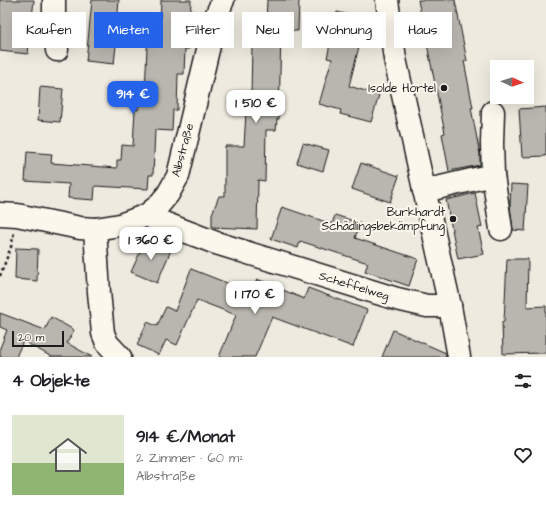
<!DOCTYPE html>
<html lang="de">
<head>
<meta charset="utf-8">
<style>
  body { margin:0; font-family:"Architects Daughter",sans-serif; background:#f2f2f2; color:#202124; height:100vh; display:flex; flex-direction:column; font-size:15px; white-space:nowrap }
  * { box-sizing:border-box; margin:0 }
  p { font-size:13px; color:#757577 }
  .icon { flex:none; width:22px; height:22px; fill:none; stroke:currentColor; stroke-width:2; stroke-linecap:round; stroke-linejoin:round }
  .map { position:relative; height:357px; overflow:hidden }
  .drawer { display:flex; flex-direction:column; background:#fff; flex:1 }
  .drawer>* { flex:none }
  .banner { position:absolute; left:12px; top:12px; width:522px; height:36px; display:flex; gap:8px }
  .needle { width:26px; rotate:93deg }
  .controls { position:absolute; left:490px; top:60px; display:grid; gap:8px }
  .controls a { display:grid; place-items:center; width:44px; height:44px; border-radius:0px; background:#fff; box-shadow:0 4px 16px #0002; font-size:20px }
  .scale { position:absolute; left:12px; bottom:10px; width:52px; box-sizing:border-box; padding-left:4px; border:2px solid #1c1c1c; border-top:0; font-size:11px; line-height:14px; white-space:nowrap; color:#1c1c1c; -webkit-text-stroke:3px #fbf7ec; paint-order:stroke }
  .price { position:absolute; translate:-50% -34px; padding:0 9px; border-radius:8px; background:#fff; color:#222; font-size:13px; line-height:26px; filter:drop-shadow(0 1px 2px #0008) }
  .price::after { content:''; position:absolute; left:50%; top:24px; width:12px; height:9px; margin-left:-6px; background:inherit; clip-path:polygon(0 0,100% 0,50% 100%) }
  .price.selected { background:#2563eb; color:#fff }
  ul { padding:0; list-style:none }
  li { display:flex; align-items:center; gap:12px; height:100px; padding:0 12px }
  li span { display:grid; place-items:center; flex:none; width:112px; height:80px; border-radius:0px; color:#555 }
  li>.icon { margin-inline-start:auto }
  span .icon { width:48px; height:48px; fill:#fffc; stroke-width:1 }
  li b { font-size:17px }
  h2 { display:flex; justify-content:space-between; align-items:center; height:48px; padding:0 12px; font-size:17px }
  .tag { padding:0 14px; border-radius:0px; background:#fff; box-shadow:0 4px 16px #0002; font-size:14px; line-height:36px }
  .tag.selected { background:#2563eb; color:#fff }
  .map>svg:first-child { display:block }
  .building { fill:#b9b6af; stroke:#1c1c1c }
  .lines { fill:none; stroke-linecap:round; stroke-linejoin:round }
  .minor-casing { stroke:#1c1c1c; stroke-width:25 }
  .path { stroke:#1c1c1c; stroke-width:2.5; stroke-dasharray:3 3; stroke-linecap:butt }
  .minor { stroke:#fbf7ec; stroke-width:22 }
  .poi-dot { fill:#1c1c1c; stroke:#fbf7ec; stroke-width:1.5 }
  .labels { text-anchor:middle; dominant-baseline:central; stroke-width:4; stroke-linejoin:round; paint-order:stroke }
  .poi-label { font-size:12px; fill:#1c1c1c; stroke:#fbf7ec; text-anchor:end }
  .street-label { font-size:12px; fill:#1c1c1c; stroke:#fbf7ec }
</style>
</head>
<body>
<div class="map">
<svg width="546" height="357" viewBox="0 0 546 357">
  <rect width="100%" height="100%" fill="#eeeadf"/>
  <filter id="ink" filterUnits="userSpaceOnUse"><feTurbulence type="fractalNoise" baseFrequency=".025" numOctaves="2"/><feDisplacementMap in="SourceGraphic" scale="8" xChannelSelector="R" yChannelSelector="G"/><feConvolveMatrix kernelMatrix="1 2 1 2 8 2 1 2 1" color-interpolation-filters="sRGB"/></filter>
  <g filter="url(#ink)">
    <g class="building">
      <polygon points="0,0 34,0 28,54 0,51"/>
      <polygon points="92,0 119,0 116,36 117,36 114,64 86,61"/>
      <polygon points="161,0 191,0 189,49 185,49 184,74 178,74 177,110 173,110 172,131 155,130 153,175 149,175 148,189 95,186 94,200 68,198 69,184 25,181 27,152 52,154 51,163 117,168 117,160 121,160 122,145 133,146 135,109 138,110 139,91 145,91 147,48 155,25 160,25"/>
      <polygon points="267,0 299,0 298,31 281,30 279,119 277,119 276,130 266,130 265,181 258,180 257,229 212,227 212,214 219,196 225,196 225,146 244,146 247,95 251,95 252,45 265,46"/>
      <polygon points="418,0 455,0 467,61 464,61 473,108 471,108 480,154 480,165 449,171 442,134 445,133"/>
      <polygon points="337,12 366,19 349,86 379,95 371,122 340,114 341,110 319,104 332,59 327,58"/>
      <polygon points="40,87 63,89 60,122 38,120"/>
      <polygon points="546,107 546,156 522,157 519,109"/>
      <polygon points="303,143 329,150 323,171 297,163"/>
      <polygon points="361,163 399,176 390,202 352,189"/>
      <polygon points="511,184 528,185 525,231 513,230 510,206"/>
      <polygon points="475,193 482,227 478,228 484,254 458,259 446,200"/>
      <polygon points="282,207 332,224 335,215 360,223 355,238 418,259 409,286 365,271 368,263 300,241 298,248 271,239"/>
      <polygon points="146,239 171,250 157,283 131,272"/>
      <polygon points="16,248 38,249 37,281 15,279"/>
      <polygon points="507,259 528,259 527,307 546,306 546,353 503,354 502,322 504,322"/>
      <polygon points="191,269 245,290 247,287 254,288 257,279 304,299 308,288 367,310 353,347 272,317 255,357 219,357 236,315 197,300 177,345 166,340 159,355 137,345 147,322 157,326 166,307 175,311"/>
      <polygon points="0,313 45,330 51,317 74,330 67,343 92,357 52,357 23,341 16,357 0,357 0,348 7,330 0,327"/>
      <polygon points="393,330 446,353 446,357 382,357"/>
    </g>
    <g class="lines">
      <g class="minor-casing">
        <g id="minor">
          <polyline points="54,0 54,13 57,50"/>
          <polyline points="387,0 395,59 450,306 459,357"/>
          <polyline points="493,175 501,229"/>
          <polyline points="424,191 493,175 492,143 493,112"/>
          <polyline points="0,214 17,215 80,228 95,229 120,225 147,215 158,206 168,194 178,176 216,16 223,0"/>
          <polyline points="147,215 156,220 216,243 397,299 427,306 450,306"/>
          <polyline points="95,229 99,292 103,333 107,343 120,357"/>
        </g>
      </g>
      <polyline class="path" points="0,276 11,247 14,233"/>
      <use href="#minor" class="minor"/>
    </g>
  </g>
  <g class="poi-dot">
    <circle cx="444" cy="88" r="4"/>
    <circle cx="453" cy="219" r="4"/>
  </g>
  <g class="labels">
    <g class="poi-label">
      <text x="436" y="88">Isolde Hortel</text>
      <text x="445" y="212">Burkhardt<tspan x="445" dy="14">Schädlingsbekämpfung</tspan></text>
    </g>
    <g class="street-label">
      <text transform="translate(183 150) rotate(-75)">Albstraße</text>
      <text transform="translate(354 286) rotate(17)">Scheffelweg</text>
    </g>
  </g>
</svg>
<div class="controls">
<a><svg class="needle" viewBox="-14 -14 28 28"><path d="M0-13l5 13h-10z" fill="#e53935"/><path d="M0 13l5-13h-10z" fill="#757577"/></svg></a>
</div>
<div class="scale">20 m</div>
<b class="price selected" style="left:133px;top:115px">914 €</b>
<b class="price" style="left:256px;top:124px">1 510 €</b>
<b class="price" style="left:151px;top:261px">1 360 €</b>
<b class="price" style="left:255px;top:315px">1 170 €</b>
<div class="banner">
<a class="tag">Kaufen</a>
<a class="tag selected">Mieten</a>
<a class="tag">Filter</a>
<a class="tag">Neu</a>
<a class="tag">Wohnung</a>
<a class="tag">Haus</a>
</div>
</div>
<section class="drawer">
<h2>4 Objekte<svg class="icon" aria-label="filters" viewBox="0 0 24 24"><path d="M4 7h16M4 17h16"/><circle cx="9" cy="7" r="2"/><circle cx="15" cy="17" r="2"/></svg></h2>
<ul>
<li><span style="background:linear-gradient(#dfe7d0 60%,#8fb573 0)"><svg class="icon" aria-label="home" viewBox="0 0 24 24"><path d="M3 11l9-7 9 7M6 9v11h12V9"/></svg></span><div><b>914 €/Monat</b><p>2 Zimmer · 60 m²</p><p>Albstraße</p></div><svg class="icon" aria-label="heart" viewBox="0 0 24 24"><path d="M12 20l-8-8c-3-5 5-10 8-4 3-6 11-1 8 4z"/></svg></li>
</ul>
</section>
</body>
</html>
